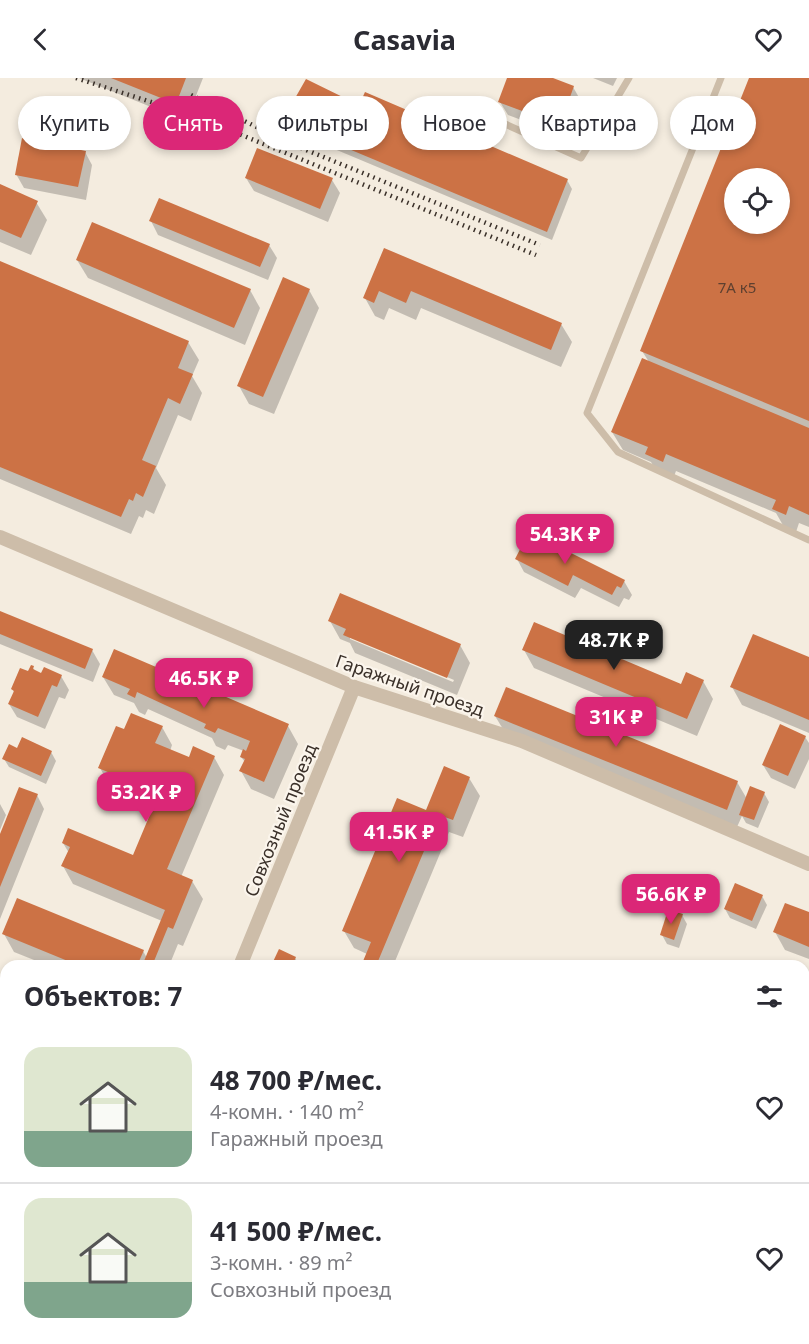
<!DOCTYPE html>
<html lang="ru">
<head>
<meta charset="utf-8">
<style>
  body { margin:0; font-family:"Noto Sans",sans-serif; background:#f7f7f7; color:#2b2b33; height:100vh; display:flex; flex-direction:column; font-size:22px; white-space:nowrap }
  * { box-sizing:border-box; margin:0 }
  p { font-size:20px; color:#7c7c81 }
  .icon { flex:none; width:33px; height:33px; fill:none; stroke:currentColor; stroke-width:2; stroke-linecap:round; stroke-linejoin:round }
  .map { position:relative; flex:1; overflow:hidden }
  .drawer { position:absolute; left:0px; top:882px; width:810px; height:384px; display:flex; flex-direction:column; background:#fff; border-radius:18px 18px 0 0; box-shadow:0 3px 9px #0003 }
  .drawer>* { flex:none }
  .top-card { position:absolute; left:18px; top:18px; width:774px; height:54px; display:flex; gap:12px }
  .tools { position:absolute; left:724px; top:90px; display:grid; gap:12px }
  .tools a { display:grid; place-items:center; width:66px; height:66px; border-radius:50%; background:#fff; box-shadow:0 3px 9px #0003; font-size:30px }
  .price { position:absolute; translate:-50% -51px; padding:0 14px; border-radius:12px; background:#db2777; color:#fff; font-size:20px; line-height:39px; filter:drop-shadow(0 2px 3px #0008) }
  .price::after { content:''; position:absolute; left:50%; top:36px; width:18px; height:14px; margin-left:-9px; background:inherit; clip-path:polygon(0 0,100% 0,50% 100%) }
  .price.active { background:#222; color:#fff }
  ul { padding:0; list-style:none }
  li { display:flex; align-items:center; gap:18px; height:150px; padding:0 24px }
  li+li { border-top:2px solid #e1e1e2 }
  li span { display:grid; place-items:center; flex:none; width:168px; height:120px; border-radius:18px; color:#555 }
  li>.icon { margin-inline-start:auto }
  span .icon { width:72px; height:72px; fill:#fffc; stroke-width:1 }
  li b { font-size:26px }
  h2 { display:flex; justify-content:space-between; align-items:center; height:72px; padding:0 24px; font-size:26px }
  .tag { padding:0 21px; border-radius:27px; background:#fff; box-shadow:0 3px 9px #0003; font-size:21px; line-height:54px }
  .tag.active { background:#db2777; color:#fff }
  header { display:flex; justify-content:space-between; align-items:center; height:78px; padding:0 24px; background:#fff; font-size:27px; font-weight:700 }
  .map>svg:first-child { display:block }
  .shadow { fill:#0003; fill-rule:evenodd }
  .building { fill:#cc7245; fill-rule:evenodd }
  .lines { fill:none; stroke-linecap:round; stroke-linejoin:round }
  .service { stroke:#cdbda9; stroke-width:7 }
  .minor { stroke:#cdbda9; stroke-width:14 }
  .rail { stroke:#3a3029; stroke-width:4.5; stroke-dasharray:1.5 4.5; stroke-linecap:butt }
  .labels { text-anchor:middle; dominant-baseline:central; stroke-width:4.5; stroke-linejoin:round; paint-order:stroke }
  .number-label { font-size:15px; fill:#5e4030 }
  .street-label { font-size:18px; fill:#3a3029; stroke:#fbf5ec }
</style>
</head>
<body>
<header><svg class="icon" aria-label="back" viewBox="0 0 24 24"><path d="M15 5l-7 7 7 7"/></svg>Casavia<svg class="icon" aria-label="heart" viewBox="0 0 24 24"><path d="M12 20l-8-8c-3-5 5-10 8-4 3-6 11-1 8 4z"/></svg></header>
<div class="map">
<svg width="809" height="1266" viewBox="0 0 809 1266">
  <rect width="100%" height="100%" fill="#f4ecdf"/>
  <g class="shadow">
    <polygon points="79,0 203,0 186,43"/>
    <polygon points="509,0 548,0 573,9 581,23 567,59 508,37 500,24"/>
    <polygon points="593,0 617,0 613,8"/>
    <path d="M751 0H809V449L799 445 796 454 784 449 776 435 676 393 673 401 657 394 651 384 623 372 612 354 649 284 642 273ZM735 100H780V146H735Z"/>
    <polygon points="360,29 567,102 572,111 552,162 289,52 284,43"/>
    <polygon points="85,74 92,87 86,122 24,110 16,96"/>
    <polygon points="246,100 332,102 340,115 328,144 254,113"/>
    <polygon points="0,108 36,124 47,142 31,177 0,164"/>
    <polygon points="151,143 269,167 277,180 268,202 158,157"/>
    <polygon points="385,172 561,246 572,264 561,289 421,230 416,242 389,230 384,242 375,238 365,220"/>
    <polygon points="77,182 250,212 260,230 245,267 88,200"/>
    <polygon points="0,185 188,264 199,282 192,298 202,315 191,343 178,337 156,390 166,407 154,436 146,432 143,440 139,438 131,456 0,401"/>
    <polygon points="309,212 319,230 274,336 249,326 239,308"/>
    <polygon points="517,481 624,503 632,517 629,522 624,520 619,529 581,510 575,520 524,494"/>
    <polygon points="0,534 92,572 100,586 93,604 0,566"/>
    <path d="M330 543 460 567 470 585 457 617 355 575 350 565 340 561ZM350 558 454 602 453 604 350 561Z"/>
    <polygon points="524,572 682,608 703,603 713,621 697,658 534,590"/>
    <polygon points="809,581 809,655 742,627 732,609"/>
    <polygon points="33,590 36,594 42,597 61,598 69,612 65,621 59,619 45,651 17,639 9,626 14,615 13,611"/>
    <polygon points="103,599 288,648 298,666 274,721 251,711 241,693 245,684 241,679 244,673 228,667 225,672 216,668 212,660 148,631 145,637 139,634 134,625 114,617"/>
    <polygon points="495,638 737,704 747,721 764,715 769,724 758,750 746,745 742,738 737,749 506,656"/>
    <polygon points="162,649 172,667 170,673 189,681 214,679 224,697 181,799 192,803 203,821 183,868 178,866 169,888 49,888 14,874 4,856 143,873 147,880 162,843 73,806 63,788 69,775 63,765 133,779 156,727 110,708 100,690 125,653"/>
    <polygon points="805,659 809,665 809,681 795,711 771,700 763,687"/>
    <polygon points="51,674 56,683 46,706 9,689 4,681"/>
    <polygon points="469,700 480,718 463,759 449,754 393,888 362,888 367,876 354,870 344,853 427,734"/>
    <polygon points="37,717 44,731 0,841 0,760"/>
    <polygon points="0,726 6,737 0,752"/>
    <polygon points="762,818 767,827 756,851 730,840 725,831"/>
    <polygon points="809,836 809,881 785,872 775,854"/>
    <polygon points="682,837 687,846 679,870 667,866 662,857"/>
    <polygon points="295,880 300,888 273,888"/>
    <polygon points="809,959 809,1143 804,1141 804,1001 807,993 804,987 804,971"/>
    <polygon points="0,969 6,971 6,1012 0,1010"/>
    <polygon points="0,1026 6,1029 6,1111 0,1125"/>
    <polygon points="0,1147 6,1150 6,1227 0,1224"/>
    <polygon points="182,1260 216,1260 213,1266 197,1266"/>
    <polygon points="264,1260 399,1260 398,1262 404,1265 401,1260 654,1260 652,1266 268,1266"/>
  </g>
  <g class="building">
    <polygon points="111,0 186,0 176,26"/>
    <polygon points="507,0 553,0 574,8 560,47 498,24"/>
    <path d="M749 0H809V343L640 273ZM735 100H780V146H735Z"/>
    <polygon points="306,1 359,27 365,14 568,101 547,154 282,43"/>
    <polygon points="22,60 86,73 78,109 15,97"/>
    <polygon points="257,70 333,100 320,131 245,100"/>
    <polygon points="0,106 38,123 21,160 0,151"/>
    <polygon points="159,120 270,166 260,189 149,143"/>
    <polygon points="92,144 251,211 234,250 76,182"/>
    <polygon points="384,170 562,245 551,272 411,213 406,225 379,213 374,225 363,220"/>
    <polygon points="0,183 189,263 178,290 193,296 180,326 168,320 142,382 156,388 143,419 136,415 133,423 129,421 121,439 0,389"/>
    <polygon points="283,199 310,211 263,319 237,308"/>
    <polygon points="642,280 809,350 809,437 789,428 786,437 772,431 776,422 666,376 663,384 645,376 648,369 611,354"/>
    <polygon points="529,454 625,502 621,510 617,508 612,517 573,497 568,508 515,481"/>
    <polygon points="340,515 461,566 447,600 343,557 346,551 328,543"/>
    <polygon points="0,533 93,571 85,591 0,556"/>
    <polygon points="534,544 681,606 686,594 704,602 687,641 522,572"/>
    <polygon points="753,556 809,579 809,642 730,609"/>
    <polygon points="114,571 289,646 264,704 239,693 245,681 240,679 243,671 246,673 250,663 218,650 215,655 204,650 206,646 137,614 135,620 127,616 130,611 102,599"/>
    <polygon points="31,587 34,588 33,591 41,595 44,589 62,597 57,609 52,607 38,639 8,626 14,613 11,611 20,590 28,593"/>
    <polygon points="506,609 738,703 727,732 494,638"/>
    <polygon points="131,635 163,648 155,665 189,679 193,668 215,678 167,791 193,802 173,851 168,849 152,888 142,888 165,832 61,788 70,769 62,765 68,750 133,777 159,715 98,690 116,648 124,651"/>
    <polygon points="780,646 806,658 788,698 762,687"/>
    <polygon points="22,659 52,673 41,698 2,681 9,666 17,670"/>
    <polygon points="444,688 470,699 453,742 439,737 376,888 361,888 371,864 342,853 397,720 426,732"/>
    <polygon points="750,708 765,714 754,742 739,737"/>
    <polygon points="19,709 38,716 0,809 0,756"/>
    <polygon points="735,805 763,817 752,843 724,831"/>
    <polygon points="17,820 144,872 137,888 80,888 2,856"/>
    <polygon points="785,825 809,834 809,869 773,854"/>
    <polygon points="673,833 683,836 674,862 660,857 666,838"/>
    <polygon points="279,871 296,879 292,888 271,888"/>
    <polygon points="0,906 6,909 6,926 0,923"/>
    <polygon points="809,955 809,984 804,983 804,967"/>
    <polygon points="0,967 6,970 6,999 0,997"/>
    <polygon points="809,985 809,1133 804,1131 804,997"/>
    <polygon points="0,1025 6,1027 6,1071 0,1085"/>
    <polygon points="0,1146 6,1148 6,1214 0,1211"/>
    <polygon points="283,1260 396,1260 410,1266 308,1266 298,1262 296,1266"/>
    <polygon points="424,1260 637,1260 634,1266 438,1266"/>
  </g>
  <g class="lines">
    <g class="service">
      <polyline points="721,0 587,335 618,374 809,462"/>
      <polyline points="485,37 581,80 629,0"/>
      <polyline points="804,919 809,907"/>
      <polyline points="804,1171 809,1170"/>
      <polyline points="725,1266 728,1260"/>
    </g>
    <g class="minor">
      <polyline points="0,459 354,609 522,663 809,786"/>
      <polyline points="240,888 354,609"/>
      <polyline points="0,951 6,954"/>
      <polyline points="81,1266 84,1260"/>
    </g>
    <g class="rail">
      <polyline points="76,0 195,38 536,177"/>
      <polyline points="191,17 273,57"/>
      <polyline points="261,57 289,65 540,167"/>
    </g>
  </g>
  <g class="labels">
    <g class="number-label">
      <text x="737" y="209">7А к5</text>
    </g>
    <g class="street-label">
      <text transform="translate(410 607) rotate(19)">Гаражный проезд</text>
      <text transform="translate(280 742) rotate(-68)">Совхозный проезд</text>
    </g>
  </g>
</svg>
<div class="tools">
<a><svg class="icon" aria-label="locate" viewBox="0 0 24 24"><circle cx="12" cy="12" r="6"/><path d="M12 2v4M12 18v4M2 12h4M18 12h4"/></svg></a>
</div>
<b class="price" style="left:565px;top:487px">54.3K ₽</b>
<b class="price active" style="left:614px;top:593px">48.7K ₽</b>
<b class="price" style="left:204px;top:631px">46.5K ₽</b>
<b class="price" style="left:616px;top:670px">31K ₽</b>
<b class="price" style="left:146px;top:745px">53.2K ₽</b>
<b class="price" style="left:399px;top:785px">41.5K ₽</b>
<b class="price" style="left:671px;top:847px">56.6K ₽</b>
<div class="top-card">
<a class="tag">Купить</a>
<a class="tag active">Снять</a>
<a class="tag">Фильтры</a>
<a class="tag">Новое</a>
<a class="tag">Квартира</a>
<a class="tag">Дом</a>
</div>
<section class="drawer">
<h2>Объектов: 7<svg class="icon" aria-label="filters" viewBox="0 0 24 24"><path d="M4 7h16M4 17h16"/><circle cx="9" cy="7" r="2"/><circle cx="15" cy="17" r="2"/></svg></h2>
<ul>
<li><span style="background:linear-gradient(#dfe7d0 70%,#7fa58c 0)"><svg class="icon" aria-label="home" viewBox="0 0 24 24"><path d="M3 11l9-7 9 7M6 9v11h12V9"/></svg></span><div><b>48 700 ₽/мес.</b><p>4-комн. · 140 m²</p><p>Гаражный проезд</p></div><svg class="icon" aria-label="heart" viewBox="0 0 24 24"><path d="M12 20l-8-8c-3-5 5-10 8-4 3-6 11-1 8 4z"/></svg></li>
<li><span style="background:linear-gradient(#dfe7d0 70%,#7fa58c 0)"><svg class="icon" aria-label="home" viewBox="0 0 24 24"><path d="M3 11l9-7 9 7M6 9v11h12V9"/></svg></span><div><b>41 500 ₽/мес.</b><p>3-комн. · 89 m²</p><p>Совхозный проезд</p></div><svg class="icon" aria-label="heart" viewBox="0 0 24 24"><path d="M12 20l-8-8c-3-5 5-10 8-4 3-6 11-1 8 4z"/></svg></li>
</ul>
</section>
</div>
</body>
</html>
